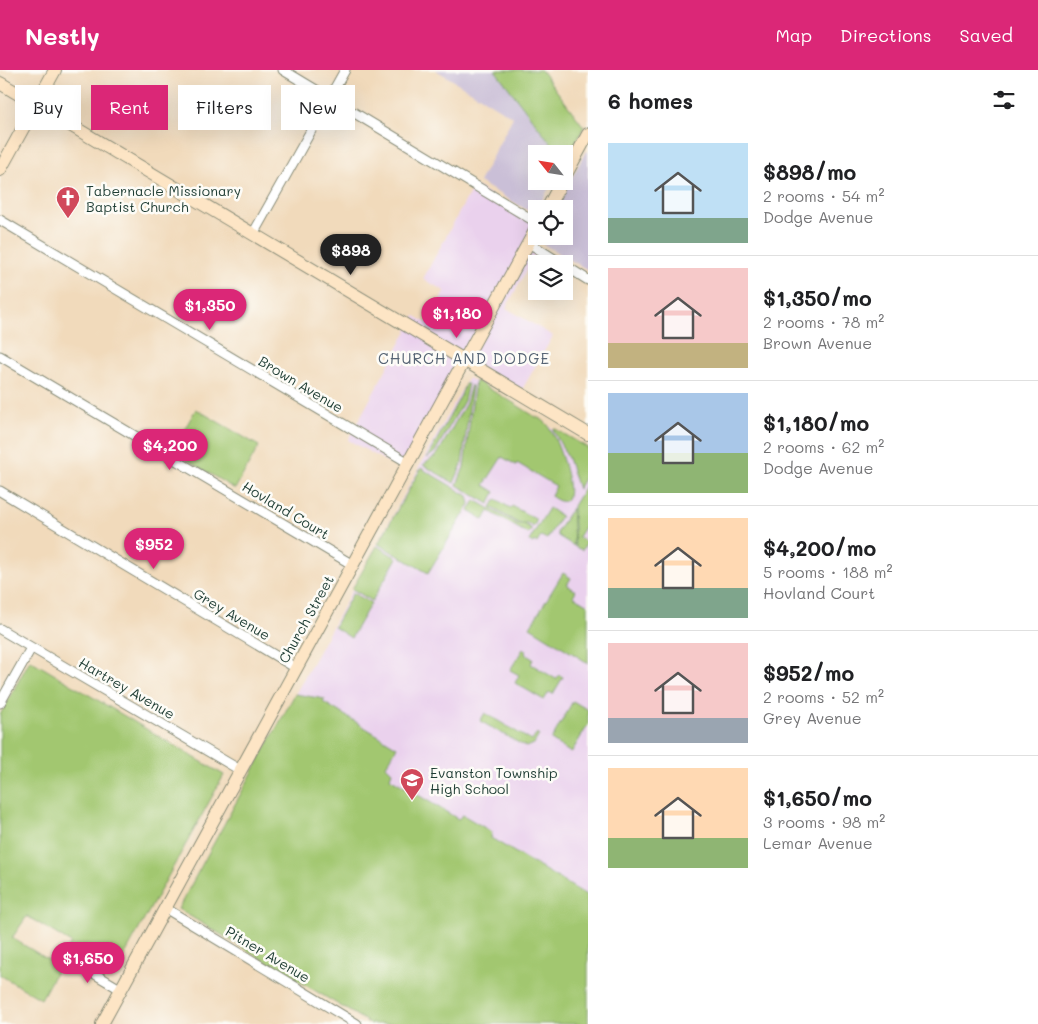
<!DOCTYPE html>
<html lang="en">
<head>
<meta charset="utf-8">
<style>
  body { margin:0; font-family:Mali,sans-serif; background:#f2f2f2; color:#202124; height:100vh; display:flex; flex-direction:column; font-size:19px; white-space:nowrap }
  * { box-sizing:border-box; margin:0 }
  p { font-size:16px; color:#757577 }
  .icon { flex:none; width:28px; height:28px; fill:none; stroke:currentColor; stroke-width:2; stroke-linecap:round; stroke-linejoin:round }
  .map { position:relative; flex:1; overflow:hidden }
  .sheet { display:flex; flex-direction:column; background:#fff; width:450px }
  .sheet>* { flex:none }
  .banner { position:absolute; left:15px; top:15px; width:475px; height:45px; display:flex; gap:10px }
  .needle { width:32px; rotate:300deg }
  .buttons { position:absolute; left:528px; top:75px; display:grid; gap:10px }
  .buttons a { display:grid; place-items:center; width:45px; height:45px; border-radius:0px; background:#fff; box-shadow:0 5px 20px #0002; font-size:25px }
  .price { position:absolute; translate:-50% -42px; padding:0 11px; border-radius:18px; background:#db2777; color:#fff; font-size:16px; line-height:32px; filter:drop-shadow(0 1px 2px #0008) }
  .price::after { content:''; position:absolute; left:50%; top:30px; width:15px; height:11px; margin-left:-8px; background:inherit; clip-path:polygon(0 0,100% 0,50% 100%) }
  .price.current { background:#222; color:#fff }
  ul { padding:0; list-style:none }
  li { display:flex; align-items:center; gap:15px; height:125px; padding:0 20px }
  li+li { border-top:1px solid #e0e0e0 }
  li span { display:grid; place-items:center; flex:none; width:140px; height:100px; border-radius:0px; color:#555 }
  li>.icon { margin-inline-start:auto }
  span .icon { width:60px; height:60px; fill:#fffc; stroke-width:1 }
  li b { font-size:21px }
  h2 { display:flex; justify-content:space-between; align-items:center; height:60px; padding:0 20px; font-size:21px }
  .pill { padding:0 18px; border-radius:0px; background:#fff; box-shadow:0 5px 20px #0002; font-size:18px; line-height:45px }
  .pill.current { background:#db2777; color:#fff }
  header { display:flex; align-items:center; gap:30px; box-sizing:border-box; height:70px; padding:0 25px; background:#db2777; color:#fff }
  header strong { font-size:24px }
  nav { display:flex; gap:28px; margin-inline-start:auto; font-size:18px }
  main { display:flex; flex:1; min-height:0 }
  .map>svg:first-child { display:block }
  .built { fill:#ead1ed }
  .industrial { fill:#cabfd7 }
  .green { fill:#a2c770; stroke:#608252 }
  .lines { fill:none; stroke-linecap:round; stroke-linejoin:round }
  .street-casing { stroke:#888c78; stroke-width:11 }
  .secondary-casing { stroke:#888c78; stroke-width:14 }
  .street { stroke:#fff; stroke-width:9 }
  .secondary { stroke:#fde5c5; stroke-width:12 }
  .labels { text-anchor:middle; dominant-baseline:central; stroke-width:5; stroke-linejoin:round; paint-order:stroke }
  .poi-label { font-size:14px; fill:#1f3d34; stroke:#fdfcf7; text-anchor:start }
  .street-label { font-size:14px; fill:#1f3d34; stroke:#fdfcf7 }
  .neighbourhood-label { font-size:15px; letter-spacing:1px; fill:#566474; stroke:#fdfcf7 }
</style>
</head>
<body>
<header>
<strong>Nestly</strong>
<nav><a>Map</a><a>Directions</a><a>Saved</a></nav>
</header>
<main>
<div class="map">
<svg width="588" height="954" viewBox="0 0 588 954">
  <rect width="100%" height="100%" fill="#fdfcf7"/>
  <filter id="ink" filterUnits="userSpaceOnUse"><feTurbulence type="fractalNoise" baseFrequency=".02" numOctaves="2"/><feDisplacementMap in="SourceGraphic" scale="10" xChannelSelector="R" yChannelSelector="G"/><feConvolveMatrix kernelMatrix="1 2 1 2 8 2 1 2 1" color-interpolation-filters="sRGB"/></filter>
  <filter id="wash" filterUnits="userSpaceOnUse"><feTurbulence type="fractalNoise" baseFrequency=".0096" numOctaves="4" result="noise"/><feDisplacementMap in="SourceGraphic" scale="20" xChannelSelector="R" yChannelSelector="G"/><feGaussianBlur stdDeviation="1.12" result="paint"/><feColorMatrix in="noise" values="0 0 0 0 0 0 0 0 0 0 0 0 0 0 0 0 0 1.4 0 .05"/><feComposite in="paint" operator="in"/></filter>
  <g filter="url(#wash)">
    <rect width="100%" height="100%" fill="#f1dabb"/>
    <g class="built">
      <polygon points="474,115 536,152 529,173 538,179 506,238 553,266 520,323 465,290 404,401 348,370 415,246 427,253 445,221 423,209"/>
      <polygon points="468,308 588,379 588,954 371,954 178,839"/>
    </g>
    <g class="industrial">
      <polygon points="436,0 495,0 559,84 536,84 536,111 553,111 534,144 479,112 513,47"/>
      <polygon points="586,81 588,82 588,200 543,174 540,167 564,166 564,139 555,139"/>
    </g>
    <g class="green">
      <polygon points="495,0 541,0 584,57 565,91 564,84 559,84"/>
      <path d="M475 311C480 312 486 317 491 320 506 328 520 337 534 346 538 348 544 350 547 354 557 365 588 454 551 426L556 416 517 393 516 395 502 387 484 415 495 422 489 434 457 415 464 397Z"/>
      <polygon points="465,314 468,314 464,331 435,382 427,388 461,325"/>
      <polygon points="471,315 472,316 462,394 454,413 423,395 437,385 466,333"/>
      <polygon points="196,339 259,376 235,419 172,381"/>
      <polygon points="554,358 588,378 588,402 578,419 568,388 553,360"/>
      <polygon points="421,398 468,426 470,434 428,503 378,474"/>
      <polygon points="588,411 588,451 578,467 587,472 582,480 575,477 573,436"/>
      <polygon points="496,429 510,438 512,436 537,450 533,457 527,453 518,453 491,437"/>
      <polygon points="475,430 517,454 524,454 532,459 528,464 489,441 484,450 469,441"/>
      <polygon points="549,438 561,446 547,469 541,466 537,473 534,471 533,473 529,471"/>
      <polygon points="572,438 574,476 558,466 557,462"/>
      <polygon points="377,476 397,488 372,531 352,519"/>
      <polygon points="563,503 571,508 567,515 576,521 573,526 588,535 588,593 530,557"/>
      <polygon points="353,523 371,533 351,568 334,557"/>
      <polygon points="523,579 526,581 525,584 533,589 531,594 556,609 559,605 563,607 553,624 549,622 544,630 515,613 519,605 510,600"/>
      <polygon points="30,590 224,705 112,908 66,882 71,873 27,846 12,868 59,896 41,929 0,905 0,645"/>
      <polygon points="295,624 325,629 323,632 397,677 386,696 392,702 390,708 458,749 463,745 492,762 491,768 588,826 588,954 371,954 178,839"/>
      <polygon points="573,631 588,640 588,655 571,683 551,670"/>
      <polygon points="485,643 532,671 537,663 539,665 534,674 526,677 480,651"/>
    </g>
  </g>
  <g filter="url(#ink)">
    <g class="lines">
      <g class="street-casing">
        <g id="street">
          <polyline points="283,0 536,152"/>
          <polyline points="0,150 409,393"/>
          <polyline points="253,164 345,0"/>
          <polyline points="529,173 562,194"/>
          <polyline points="564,195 588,210"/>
          <polyline points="0,286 353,495"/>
          <polyline points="0,421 296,598"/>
          <polyline points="0,559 240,700"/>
          <polyline points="0,633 31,578"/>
          <polyline points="165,838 357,954"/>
          <polyline points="68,888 120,919"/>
        </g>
      </g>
      <g class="secondary-casing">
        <g id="secondary">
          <polyline points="0,13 588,364"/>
          <polyline points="0,100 55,0"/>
          <polyline points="564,108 588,64"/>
          <polyline points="547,139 562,111"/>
          <polyline points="102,954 536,159"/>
        </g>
      </g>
      <use href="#street" class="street"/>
      <use href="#secondary" class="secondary"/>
    </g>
  </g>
  <defs>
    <g id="church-pin" transform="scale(1.25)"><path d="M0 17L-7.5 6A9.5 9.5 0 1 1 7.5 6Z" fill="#d1495b" stroke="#fdfcf7"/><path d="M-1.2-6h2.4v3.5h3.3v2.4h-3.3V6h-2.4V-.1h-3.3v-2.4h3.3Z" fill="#fff"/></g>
    <g id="school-pin" transform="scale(1.25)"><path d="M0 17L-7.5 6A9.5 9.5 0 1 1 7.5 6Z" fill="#d1495b" stroke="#fdfcf7"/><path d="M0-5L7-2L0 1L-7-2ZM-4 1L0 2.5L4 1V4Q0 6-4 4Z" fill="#fff"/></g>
  </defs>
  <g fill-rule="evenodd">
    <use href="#church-pin" x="68" y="128"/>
    <use href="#school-pin" x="412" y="710"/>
  </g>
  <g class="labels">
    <g class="poi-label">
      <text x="86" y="120">Tabernacle Missionary<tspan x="86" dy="16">Baptist Church</tspan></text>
      <text x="430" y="702">Evanston Township<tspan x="430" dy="16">High School</tspan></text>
    </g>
    <g class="street-label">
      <text transform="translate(301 314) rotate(31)">Brown Avenue</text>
      <text transform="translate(286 440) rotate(31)">Hovland Court</text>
      <text transform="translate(232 544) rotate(31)">Grey Avenue</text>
      <text transform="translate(306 549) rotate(-61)">Church Street</text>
      <text transform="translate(127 618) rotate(30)">Hartrey Avenue</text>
      <text transform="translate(268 884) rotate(31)">Pitner Avenue</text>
    </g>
    <g class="neighbourhood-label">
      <text x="464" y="288">CHURCH AND DODGE</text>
    </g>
  </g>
</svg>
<div class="buttons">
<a><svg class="needle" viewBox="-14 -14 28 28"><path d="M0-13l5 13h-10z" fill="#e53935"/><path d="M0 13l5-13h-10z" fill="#757577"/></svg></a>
<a><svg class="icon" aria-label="locate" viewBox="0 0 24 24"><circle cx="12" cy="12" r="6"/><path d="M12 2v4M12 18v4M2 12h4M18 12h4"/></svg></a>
<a><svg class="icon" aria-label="layers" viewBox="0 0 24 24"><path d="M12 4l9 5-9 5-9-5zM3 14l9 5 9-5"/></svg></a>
</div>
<b class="price current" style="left:351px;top:206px">$898</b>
<b class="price" style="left:210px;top:261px">$1,350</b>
<b class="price" style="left:457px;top:269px">$1,180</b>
<b class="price" style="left:170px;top:401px">$4,200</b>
<b class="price" style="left:154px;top:500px">$952</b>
<b class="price" style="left:88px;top:914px">$1,650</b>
<div class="banner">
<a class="pill">Buy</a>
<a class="pill current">Rent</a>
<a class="pill">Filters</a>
<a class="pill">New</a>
</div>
</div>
<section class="sheet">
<h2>6 homes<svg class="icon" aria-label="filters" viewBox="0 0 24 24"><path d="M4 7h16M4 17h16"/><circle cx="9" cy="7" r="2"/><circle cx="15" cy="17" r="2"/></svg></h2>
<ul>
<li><span style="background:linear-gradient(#bfe0f5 75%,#7fa58c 0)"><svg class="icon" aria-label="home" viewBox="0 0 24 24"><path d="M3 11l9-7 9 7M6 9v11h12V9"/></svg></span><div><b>$898/mo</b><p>2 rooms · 54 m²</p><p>Dodge Avenue</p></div></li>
<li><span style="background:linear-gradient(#f6c9c9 75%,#c2b280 0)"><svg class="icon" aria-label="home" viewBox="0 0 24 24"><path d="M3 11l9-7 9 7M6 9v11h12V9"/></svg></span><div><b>$1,350/mo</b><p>2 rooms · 78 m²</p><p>Brown Avenue</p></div></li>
<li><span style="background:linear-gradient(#a9c7e8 60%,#8fb573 0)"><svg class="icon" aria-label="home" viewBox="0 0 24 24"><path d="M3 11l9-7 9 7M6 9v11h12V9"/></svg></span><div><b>$1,180/mo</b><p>2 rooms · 62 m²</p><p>Dodge Avenue</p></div></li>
<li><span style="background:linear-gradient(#ffd9b3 70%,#7fa58c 0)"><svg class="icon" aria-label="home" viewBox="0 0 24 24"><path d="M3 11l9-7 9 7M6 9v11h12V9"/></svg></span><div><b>$4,200/mo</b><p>5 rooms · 188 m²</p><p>Hovland Court</p></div></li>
<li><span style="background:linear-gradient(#f6c9c9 75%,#9aa5b1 0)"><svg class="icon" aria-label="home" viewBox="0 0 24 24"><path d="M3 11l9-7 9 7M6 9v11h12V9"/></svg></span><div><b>$952/mo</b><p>2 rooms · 52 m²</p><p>Grey Avenue</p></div></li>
<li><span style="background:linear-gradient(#ffd9b3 70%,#8fb573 0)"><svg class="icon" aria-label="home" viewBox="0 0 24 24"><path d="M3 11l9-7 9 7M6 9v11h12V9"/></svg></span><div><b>$1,650/mo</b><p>3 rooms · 98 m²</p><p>Lemar Avenue</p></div></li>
</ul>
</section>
</main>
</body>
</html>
